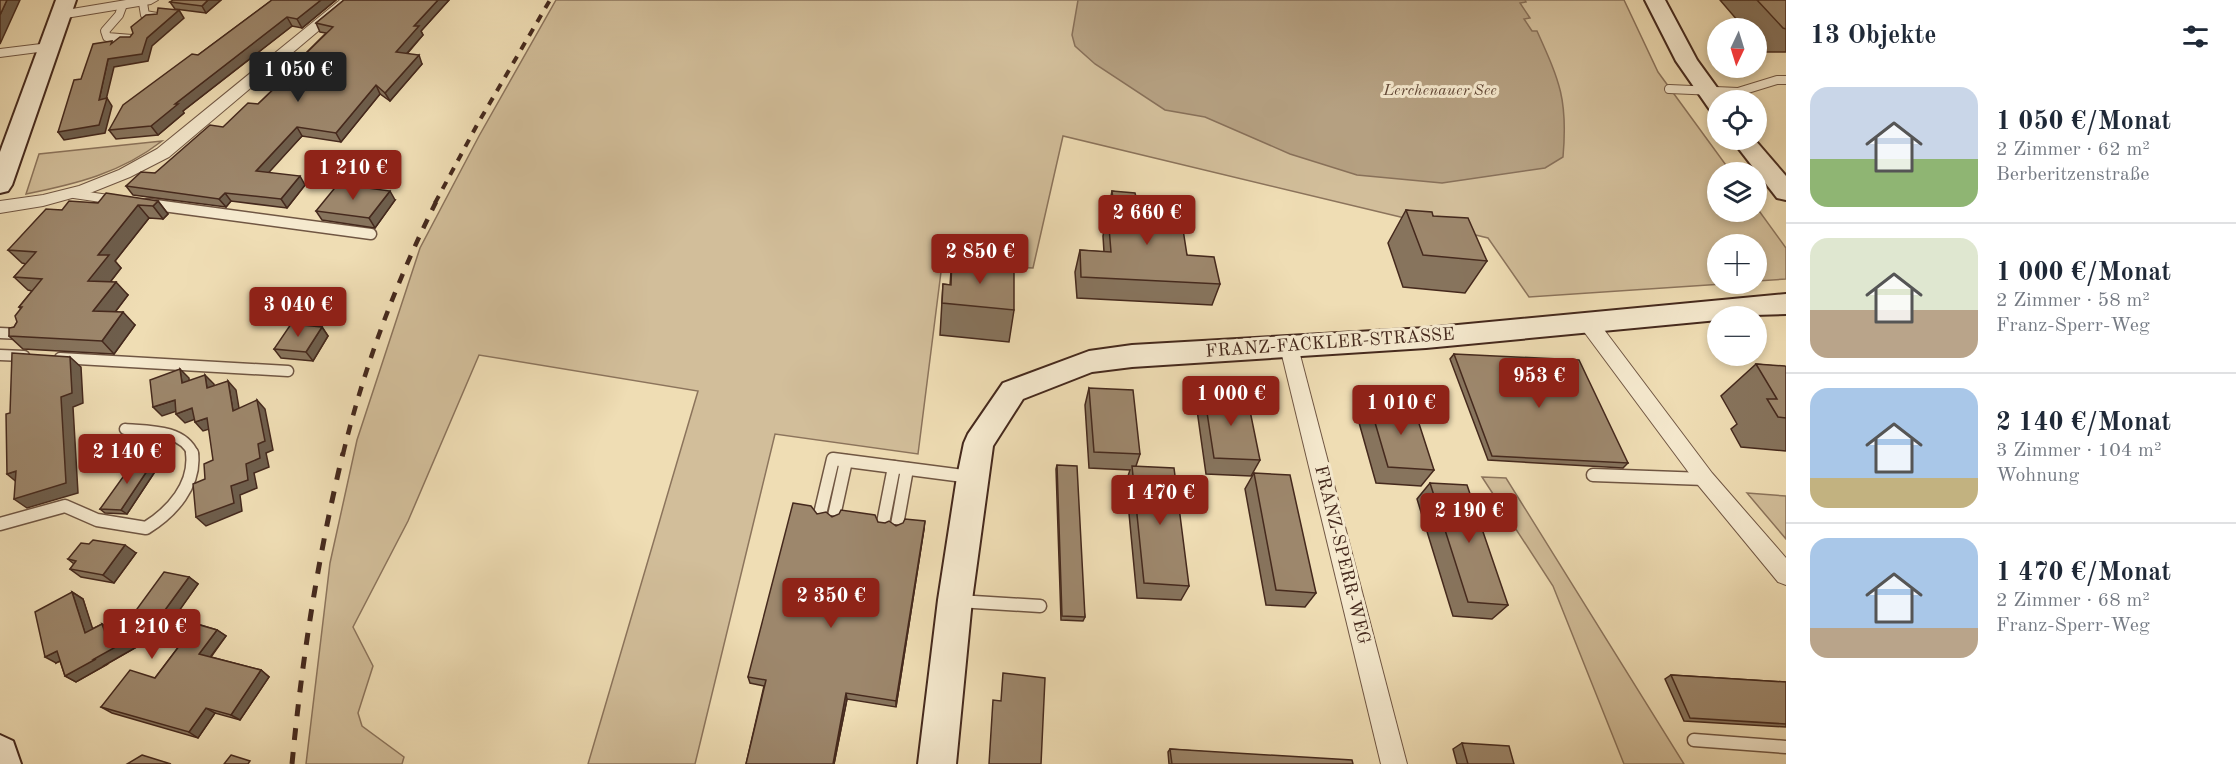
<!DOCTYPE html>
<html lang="de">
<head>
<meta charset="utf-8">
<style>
  body { margin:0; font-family:"Old Standard TT",serif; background:#f6f6f7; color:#1f2937; height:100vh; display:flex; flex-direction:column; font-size:22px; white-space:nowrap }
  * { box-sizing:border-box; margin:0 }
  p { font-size:20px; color:#747a83 }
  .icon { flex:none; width:33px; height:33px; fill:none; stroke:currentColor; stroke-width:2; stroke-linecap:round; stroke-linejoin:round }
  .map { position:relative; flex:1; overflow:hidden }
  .drawer { display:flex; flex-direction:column; background:#fff; width:450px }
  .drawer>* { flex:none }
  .needle { width:39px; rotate:184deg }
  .fabs { position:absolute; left:1707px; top:18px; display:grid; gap:12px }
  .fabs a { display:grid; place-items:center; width:60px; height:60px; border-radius:50%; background:#fff; box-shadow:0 3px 9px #0003; font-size:30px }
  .price { position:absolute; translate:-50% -51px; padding:0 14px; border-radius:6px; background:#8f2418; color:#fff; font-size:20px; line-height:39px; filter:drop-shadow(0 2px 3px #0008) }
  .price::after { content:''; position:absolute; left:50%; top:36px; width:18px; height:14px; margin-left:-9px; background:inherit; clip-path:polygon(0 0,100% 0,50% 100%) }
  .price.selected { background:#222; color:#fff }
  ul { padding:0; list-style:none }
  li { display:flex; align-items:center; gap:18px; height:150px; padding:0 24px }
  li+li { border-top:2px solid #e0e1e3 }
  li span { display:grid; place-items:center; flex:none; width:168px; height:120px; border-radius:18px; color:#555 }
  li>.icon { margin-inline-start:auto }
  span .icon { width:72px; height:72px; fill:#fffc; stroke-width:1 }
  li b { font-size:26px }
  h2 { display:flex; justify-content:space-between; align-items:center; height:72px; padding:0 24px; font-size:26px }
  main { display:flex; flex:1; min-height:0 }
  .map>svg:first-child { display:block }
  .green { fill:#d2be9a; stroke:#8c745c; stroke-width:1.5 }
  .water { fill:#b5a081; stroke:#887059; stroke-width:1.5 }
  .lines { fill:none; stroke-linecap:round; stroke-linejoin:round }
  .lane-far2-casing { stroke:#705643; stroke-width:10 }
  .lane-far1-casing { stroke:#705643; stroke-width:13 }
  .lane-casing { stroke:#705643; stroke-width:15 }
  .street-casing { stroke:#705643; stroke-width:2 }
  .secondary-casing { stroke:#45291d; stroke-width:4 }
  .lane-far2 { stroke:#f5e9ce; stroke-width:8 }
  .lane-far1 { stroke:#f5e9ce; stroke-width:10 }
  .lane { stroke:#f5e9ce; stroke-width:12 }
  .street { fill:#f5e9ce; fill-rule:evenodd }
  .secondary { fill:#f5e9ce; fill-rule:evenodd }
  .rail-far2 { stroke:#45291d; stroke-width:4; stroke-dasharray:8 8; stroke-linecap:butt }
  .rail-far1 { stroke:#45291d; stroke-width:4.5; stroke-dasharray:10 10; stroke-linecap:butt }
  .rail { stroke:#45291d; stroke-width:5; stroke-dasharray:12 12; stroke-linecap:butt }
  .wall { fill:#87745d; stroke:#45291d; stroke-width:1.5 }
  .shaded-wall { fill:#6e5e4c; stroke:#45291d; stroke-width:1.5 }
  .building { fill:#9d876c; stroke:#45291d; stroke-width:1.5 }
  .labels { text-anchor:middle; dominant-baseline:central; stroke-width:6; stroke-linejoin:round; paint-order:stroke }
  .far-water-label { font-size:16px; font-style:italic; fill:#614736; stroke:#f5e9ce }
  .street-label { font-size:18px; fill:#45291d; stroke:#f5e9ce }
</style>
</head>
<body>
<main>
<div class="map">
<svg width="1786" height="764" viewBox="0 0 1786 764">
  <rect width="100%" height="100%" fill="#efddb4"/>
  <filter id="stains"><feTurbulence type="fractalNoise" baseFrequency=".00333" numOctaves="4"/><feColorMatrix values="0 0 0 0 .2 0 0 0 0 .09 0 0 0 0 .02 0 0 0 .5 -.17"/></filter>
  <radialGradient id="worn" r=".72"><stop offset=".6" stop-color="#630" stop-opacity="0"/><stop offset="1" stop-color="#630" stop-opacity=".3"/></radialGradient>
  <g class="green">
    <polygon points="556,0 1624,0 1658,72 1731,172 1718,172 1718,212 1756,212 1757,208 1786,248 1786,279 1757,281 1756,244 1718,244 1718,284 1723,284 1529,297 1488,238 1063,136 1033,268 942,264 918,454 775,434 695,764 588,764 698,391 479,355 408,521 353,627 373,666 358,713 362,726 404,757 402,764 306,764 330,563 357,440 420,248 479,136"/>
    <path d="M162 141C121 173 76 184 26 194L39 154Z"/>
    <polygon points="1482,477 1506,478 1684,764 1624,764 1553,586"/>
    <polygon points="1747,493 1786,496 1786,539"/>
  </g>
  <path class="water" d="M1078 0H1525L1526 2 1520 3 1530 18 1524 19 1532 31H1537C1560 82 1568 100 1563 157L1545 168 1442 183 1357 175 1290 154 1205 117 1165 110 1095 64 1075 46 1072 35Z"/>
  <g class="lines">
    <g class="lane-far2-casing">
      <g id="lane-far2">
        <polyline points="143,3 145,15 157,17"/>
        <polyline points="122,7 119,15 105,31 107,37 132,39"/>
        <polyline points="1669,89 1738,92 1777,80 1786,80"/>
        <polyline points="74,194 115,200"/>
      </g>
    </g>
    <g class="lane-far1-casing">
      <g id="lane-far1">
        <polyline points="148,204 371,234"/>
        <polyline points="0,333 21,334"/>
        <polyline points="0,355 24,356"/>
        <polyline points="60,358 288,371"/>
        <path d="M125 429C148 431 183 429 193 454"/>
      </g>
    </g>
    <g class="lane-casing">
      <g id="lane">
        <polyline points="1593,475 1705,479"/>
        <polyline points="820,514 833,459 971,477"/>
        <polyline points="834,516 846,461"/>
        <polyline points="883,523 894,467"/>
        <path d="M0 524 65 506 97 520 146 528C172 512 196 485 192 453"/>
        <polyline points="897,525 907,469"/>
        <polyline points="958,601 1040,606"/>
        <polyline points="1694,740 1786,747"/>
      </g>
    </g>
    <g class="street-casing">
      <g id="street">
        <polygon points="126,0 158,0 151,4 60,19 53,15 60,11"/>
        <polygon points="340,0 355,0 169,157 130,177 90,193 43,206 0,213 0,201 43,195 79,186 119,170 157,149"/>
        <polygon points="49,43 54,44 56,47 54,50 0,57 0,49"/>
        <polygon points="1589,317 1596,319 1712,473 1786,558 1786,585 1778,582 1698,485 1582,329 1580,324 1582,319"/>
        <polygon points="1289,340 1296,342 1298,347 1407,764 1381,764 1280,347 1282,342"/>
      </g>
    </g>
    <g class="secondary-casing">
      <g id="secondary">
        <polygon points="56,0 76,0 12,185 8,191 0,193 0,152"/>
        <polygon points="1645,0 1665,0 1697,60 1726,100 1718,100 1718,112 1710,110 1676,61"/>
        <polygon points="1732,140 1755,140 1786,176 1786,200 1777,198"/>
        <polygon points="1786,294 1786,314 1718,316 1718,320 1426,348 1132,367 1092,372 1023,399 993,446 972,600 956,764 918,764 938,600 957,477 964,443 968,434 1003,383 1089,351 1132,345 1426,328"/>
        <polygon points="0,735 13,741 21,764 0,764"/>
      </g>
    </g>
    <use href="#lane-far2" class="lane-far2"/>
    <use href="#lane-far1" class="lane-far1"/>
    <use href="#lane" class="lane"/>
    <use href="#street" class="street"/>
    <use href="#secondary" class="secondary"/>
    <polyline class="rail-far2" points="435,203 477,125 550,0"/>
    <path class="rail-far1" d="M343 454C364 367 396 282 436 202"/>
    <path class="rail" d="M292 764C302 659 318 556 343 453"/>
  </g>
  <g class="wall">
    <polygon points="221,0 206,13 175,9 170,2"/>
    <polygon points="272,0 336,0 302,28 292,26 183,111 184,113 158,135 116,139 109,130 198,55"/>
    <polygon points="344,0 449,0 421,31 423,35 407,54 422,64 390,101 380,94 341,142 302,136 268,172 305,185 287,208 231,201 226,207 133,195 126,186 155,173 258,104 296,67 295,64 326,33 320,32 316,23"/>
    <polygon points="1720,0 1786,0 1786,52 1765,52 1756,42 1756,28 1744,28"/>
    <polygon points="1112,191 1136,197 1174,223 1187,255 1220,284 1212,305 1077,298 1075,272 1080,250 1104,252 1103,236"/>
    <polygon points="395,200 375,228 322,220 316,211"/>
    <polygon points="158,201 168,214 163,219 149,218 115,261 121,268 110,282 128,295 115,312 135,325 114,354 23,349 9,336 17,322 21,309 19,307 32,291 28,290 14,277 26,264 22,263 8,250 62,210 98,203"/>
    <polygon points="1406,210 1433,216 1487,261 1465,293 1403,287 1388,243"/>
    <polygon points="952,257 977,263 1014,310 1009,342 940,335 943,284 950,285"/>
    <polygon points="322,327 328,336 313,361 281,358 274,349"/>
    <polygon points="1454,354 1628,463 1623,468 1488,460 1450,359"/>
    <polygon points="1756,364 1786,367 1786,451 1741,447 1731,429 1737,424 1721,396"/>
    <polygon points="1089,388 1140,454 1136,466 1189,586 1181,600 1137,598 1126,482 1130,470 1089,468 1085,405"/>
    <polygon points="1204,393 1260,460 1251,476 1206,474 1197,410"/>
    <polygon points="1369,402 1434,470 1421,486 1376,483 1358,419"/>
    <polygon points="1057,465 1085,617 1083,621 1061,620 1056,469"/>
    <polygon points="156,470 127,514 105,513 100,509"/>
    <polygon points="1254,473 1316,593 1305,607 1266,605 1245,489"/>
    <polygon points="1430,483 1508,605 1492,619 1453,616 1417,499"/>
    <polygon points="817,514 924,529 896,707 847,699 834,764 746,764 764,686 750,683 748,677"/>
    <polygon points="136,553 114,583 81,577 70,569 74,564 68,559"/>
    <polygon points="189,577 198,584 174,617 217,630 226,636 211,657 261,670 269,677 240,720 215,713 198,738 112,713 101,707 155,678 180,645 154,638 151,642 147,641 105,665 106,665 76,682 65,676 60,661 56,663 72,592 83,599 92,629 102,624 112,630 115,639"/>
    <polygon points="1671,675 1786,682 1786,727 1684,721 1665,679"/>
    <polygon points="1462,743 1514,764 1457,764 1453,749"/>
    <polygon points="1170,749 1353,764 1169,764 1168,752"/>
  </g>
  <g class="shaded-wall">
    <polygon points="7,0 20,0 0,44 0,15"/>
    <polygon points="208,0 221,0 206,13 202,6"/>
    <polygon points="321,0 336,0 302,28 297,19"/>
    <polygon points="438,0 449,0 421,31 423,35 400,61 396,52 414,26"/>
    <polygon points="179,10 184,18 152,46 148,61 114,67 106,100 107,98 112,106 105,133 64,140 58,132 99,100 108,59 147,38"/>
    <polygon points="287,17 292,26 183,111 184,113 158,135 151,126 175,104"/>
    <polygon points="419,55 422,64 390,101 385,93"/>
    <polygon points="376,85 380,94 341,142 336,133"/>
    <polygon points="297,127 302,136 262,180 256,171"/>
    <polygon points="300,176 305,185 287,208 281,199"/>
    <polygon points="390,191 395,200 375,228 369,218"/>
    <polygon points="225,193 231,201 226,207 219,199"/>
    <polygon points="158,201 168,214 163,219 153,206"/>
    <polygon points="138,205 149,218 115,261 121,268 101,294 88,281 98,255"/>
    <polygon points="116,282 128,295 106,324 93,311"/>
    <polygon points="123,312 135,325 114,354 102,341"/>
    <polygon points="322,327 328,336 313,361 306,352"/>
    <polygon points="70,357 81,367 83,403 73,407 78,493 27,508 14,499 61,397"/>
    <polygon points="180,369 189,378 190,392 182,383"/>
    <polygon points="205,375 214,384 216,397 207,388"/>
    <polygon points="228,381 236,390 241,420 233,411"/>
    <polygon points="175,400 183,409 162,416 153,407"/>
    <polygon points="257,400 265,409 273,450 266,453 269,467 254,473 257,488 240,495 242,511 206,526 196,517 231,486 258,444"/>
    <polygon points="192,408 201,417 185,423 176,414"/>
    <polygon points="207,418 216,427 203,431 195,422"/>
    <polygon points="151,465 156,470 127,514 121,510"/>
    <polygon points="16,471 19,484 7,474"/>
    <polygon points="925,521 924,529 896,707 896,701"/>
    <polygon points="125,545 136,553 114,583 103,575"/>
    <polygon points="189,577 198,584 172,621 162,614"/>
    <polygon points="72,592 83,599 96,639 85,633"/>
    <polygon points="102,624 112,630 118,646 137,635 147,641 105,665 106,665 76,682 65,676 94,659 110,646"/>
    <polygon points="217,630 226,636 208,660 199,654"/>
    <polygon points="145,632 154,638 151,642 141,636"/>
    <polygon points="57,651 68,657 56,663 45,657"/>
    <polygon points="261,670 269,677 240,720 231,715"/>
    <polygon points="846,693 847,699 834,764 833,764"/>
    <polygon points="206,708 215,713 198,738 189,732"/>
  </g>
  <g class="building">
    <polygon points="0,0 7,0 0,15"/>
    <polygon points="173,0 208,0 202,6 170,2"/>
    <polygon points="272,0 321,0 297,19 287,17 175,104 178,104 151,126 109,130 123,105 192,54 198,55"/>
    <polygon points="344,0 438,0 414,26 419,26 396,52 419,55 385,93 376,85 336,133 297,127 256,171 300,176 281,199 225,193 219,199 126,186 141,172 155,173 210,125 223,127 248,103 258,104 299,65 295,64 333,27 316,23"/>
    <polygon points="1757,0 1786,0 1786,29 1783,28"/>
    <polygon points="158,8 179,10 147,38 142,54 108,59 99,100 107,98 99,125 58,132 74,80 81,79 93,44 112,41 111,44 120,37 130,37 133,33 131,27 146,15 157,14"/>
    <polygon points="338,184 390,191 369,218 316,211"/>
    <polygon points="1112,191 1135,193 1136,197 1170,198 1174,223 1182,223 1187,255 1214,257 1220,284 1081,277 1080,250 1111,252 1108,215 1115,215"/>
    <polygon points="106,193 158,201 153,206 138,205 98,255 109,255 88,281 116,282 93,311 123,312 102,341 9,336 9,328 14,327 17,322 15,316 22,307 19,307 42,279 14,277 36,252 8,250 46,209 62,210 69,201 98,203"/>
    <polygon points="1406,210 1432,212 1433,216 1468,218 1487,261 1423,255"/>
    <polygon points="952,257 977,259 977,263 1014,265 1014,310 942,303 943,284 951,285"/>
    <polygon points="291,324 322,327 306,352 274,349"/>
    <polygon points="12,353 70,357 72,393 61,397 66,483 14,499 16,471 7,474 6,414 10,413"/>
    <polygon points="1454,354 1579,360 1628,463 1492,456"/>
    <polygon points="1756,364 1785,366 1786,367 1786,418 1778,417 1767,399 1777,399"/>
    <polygon points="180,369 182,383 205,375 207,388 228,381 233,411 257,400 265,441 258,444 260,458 246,464 248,480 231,486 234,503 196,517 193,484 205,479 204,464 213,460 207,418 195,422 192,408 176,414 175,400 153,407 150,380"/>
    <polygon points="1089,388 1133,390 1140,454 1094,452"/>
    <polygon points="1204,393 1247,396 1260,460 1214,458"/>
    <polygon points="1369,402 1413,405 1434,470 1388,467"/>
    <polygon points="138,456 151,465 121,510 100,509"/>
    <polygon points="1057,465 1077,466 1085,617 1062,616"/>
    <polygon points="1132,466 1174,468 1189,586 1144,583"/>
    <polygon points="1254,473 1290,475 1316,593 1276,590"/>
    <polygon points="1430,483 1467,485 1508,605 1468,602"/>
    <polygon points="793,503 811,506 817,514 826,512 832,517 839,514 841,510 875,515 878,522 885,523 889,521 896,526 903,523 905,519 925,521 896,701 846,693 833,764 746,764 766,680 748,677"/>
    <polygon points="93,540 125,545 103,575 70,569 76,561 68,559 81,543 89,544"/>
    <polygon points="164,572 189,577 162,614 217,630 199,654 261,670 231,715 206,708 189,732 101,707 130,670 155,678 183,641 158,635 160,632 156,634 145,632 141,636 137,635 94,659 96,659 65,676 57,651 45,657 35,612 72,592 85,633 102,624 110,646"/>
    <polygon points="1003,673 1045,678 1041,764 989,764 993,700 1001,701"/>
    <polygon points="1671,675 1786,682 1786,724 1690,718"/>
    <polygon points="1462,743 1509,746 1514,764 1468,764"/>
    <polygon points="1170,749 1352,760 1353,764 1172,764"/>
    <polygon points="142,755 171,764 127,764"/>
    <polygon points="231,755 250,761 248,764 224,764"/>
  </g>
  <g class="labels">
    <g class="far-water-label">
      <text x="1440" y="91">Lerchenauer See</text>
    </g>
    <g class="street-label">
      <text transform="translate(1330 343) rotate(-4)">FRANZ-FACKLER-STRASSE</text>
      <text transform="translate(1342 555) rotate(76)">FRANZ-SPERR-WEG</text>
    </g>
  </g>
  <rect width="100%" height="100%" filter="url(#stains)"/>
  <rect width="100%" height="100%" fill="url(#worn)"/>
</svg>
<div class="fabs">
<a><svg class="needle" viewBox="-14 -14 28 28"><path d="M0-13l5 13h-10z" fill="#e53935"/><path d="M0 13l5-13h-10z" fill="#747a83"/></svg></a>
<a><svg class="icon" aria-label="locate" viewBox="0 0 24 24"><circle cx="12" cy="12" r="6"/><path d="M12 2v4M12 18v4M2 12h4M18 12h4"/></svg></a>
<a><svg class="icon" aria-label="layers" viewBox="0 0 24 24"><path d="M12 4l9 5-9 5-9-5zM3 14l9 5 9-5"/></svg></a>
<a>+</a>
<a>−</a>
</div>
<b class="price selected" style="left:298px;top:103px">1 050 €</b>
<b class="price" style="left:353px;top:201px">1 210 €</b>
<b class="price" style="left:1147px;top:246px">2 660 €</b>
<b class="price" style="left:980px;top:285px">2 850 €</b>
<b class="price" style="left:298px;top:338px">3 040 €</b>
<b class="price" style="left:1539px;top:409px">953 €</b>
<b class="price" style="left:1231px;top:427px">1 000 €</b>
<b class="price" style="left:1401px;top:436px">1 010 €</b>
<b class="price" style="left:127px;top:485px">2 140 €</b>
<b class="price" style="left:1160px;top:526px">1 470 €</b>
<b class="price" style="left:1469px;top:544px">2 190 €</b>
<b class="price" style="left:831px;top:629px">2 350 €</b>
<b class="price" style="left:152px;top:660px">1 210 €</b>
</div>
<section class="drawer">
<h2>13 Objekte<svg class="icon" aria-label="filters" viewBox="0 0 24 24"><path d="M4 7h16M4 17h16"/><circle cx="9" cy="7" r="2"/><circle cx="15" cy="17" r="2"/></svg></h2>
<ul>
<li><span style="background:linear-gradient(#c9d6e8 60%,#8fb573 0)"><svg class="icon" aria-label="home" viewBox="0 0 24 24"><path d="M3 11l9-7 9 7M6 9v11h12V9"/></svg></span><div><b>1 050 €/Monat</b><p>2 Zimmer · 62 m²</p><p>Berberitzenstraße</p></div></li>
<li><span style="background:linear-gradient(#dfe7d0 60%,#b9a48a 0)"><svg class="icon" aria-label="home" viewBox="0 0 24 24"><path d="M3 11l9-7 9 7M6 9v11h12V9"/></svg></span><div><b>1 000 €/Monat</b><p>2 Zimmer · 58 m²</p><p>Franz-Sperr-Weg</p></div></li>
<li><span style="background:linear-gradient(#a9c7e8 75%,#c2b280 0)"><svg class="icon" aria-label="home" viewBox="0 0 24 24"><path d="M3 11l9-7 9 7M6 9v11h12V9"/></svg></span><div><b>2 140 €/Monat</b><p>3 Zimmer · 104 m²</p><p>Wohnung</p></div></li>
<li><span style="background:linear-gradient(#a9c7e8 75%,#b9a48a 0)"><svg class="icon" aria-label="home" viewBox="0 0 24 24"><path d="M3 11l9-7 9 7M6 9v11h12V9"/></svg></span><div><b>1 470 €/Monat</b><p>2 Zimmer · 68 m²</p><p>Franz-Sperr-Weg</p></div></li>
</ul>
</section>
</main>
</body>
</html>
